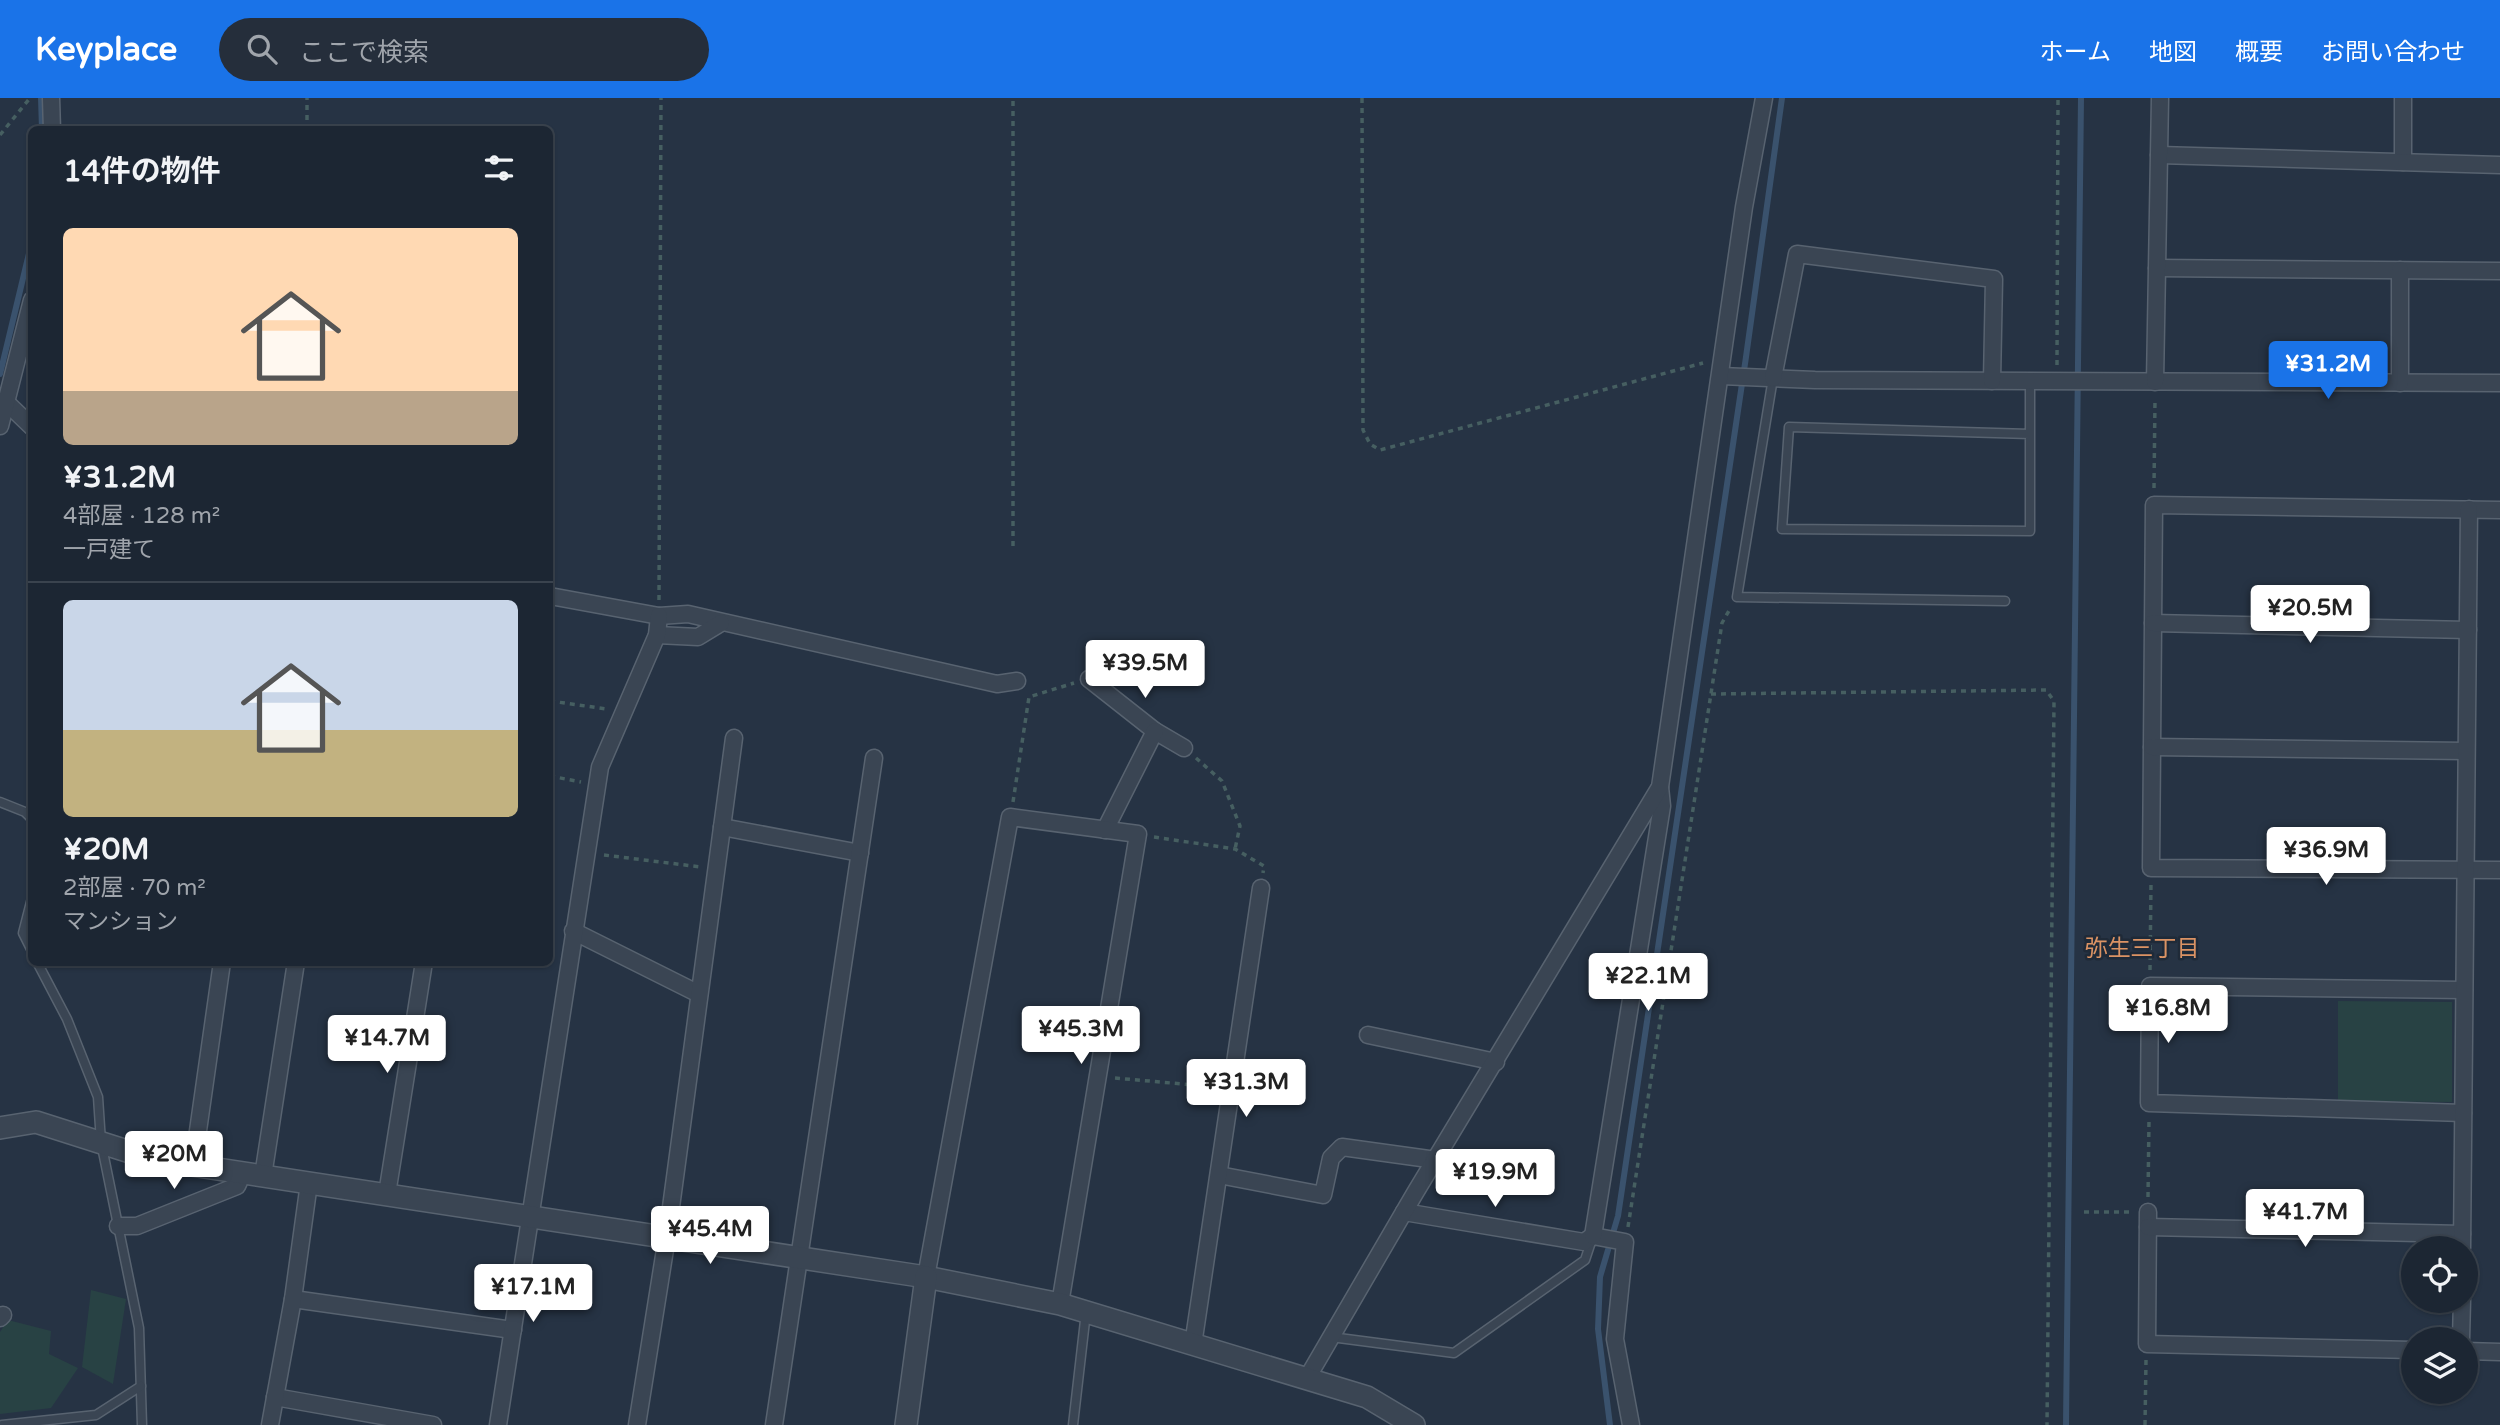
<!DOCTYPE html>
<html lang="ja">
<head>
<meta charset="utf-8">
<style>
  body { margin:0; font-family:"Varela Round","Noto Sans JP",sans-serif; background:#252e3b; color:#f1f3f6; height:100vh; display:flex; flex-direction:column; font-size:26px; white-space:nowrap }
  * { box-sizing:border-box; margin:0 }
  p { font-size:23px; color:#a0a5ac }
  .icon { flex:none; width:38px; height:38px; fill:none; stroke:currentColor; stroke-width:2; stroke-linecap:round; stroke-linejoin:round }
  .map { position:relative; flex:1; overflow:hidden }
  .details { position:absolute; left:28px; top:28px; width:525px; height:840px; display:flex; flex-direction:column; background:#1c2633; border-radius:10px; box-shadow:0 2px 5px #0004,0 0 0 2px #3a434e }
  .details>* { flex:none }
  .buttons { position:absolute; left:2401px; top:1138px; display:grid; gap:14px }
  .buttons a { display:grid; place-items:center; width:77px; height:77px; border-radius:50%; background:#1c2633; box-shadow:0 2px 5px #0004,0 0 0 2px #3a434e; font-size:35px }
  .price { position:absolute; translate:-50% -60px; padding:0 16px; border-radius:7px; background:#fff; color:#222; font-size:23px; line-height:46px; filter:drop-shadow(0 2px 4px #0008) }
  .price::after { content:''; position:absolute; left:50%; top:42px; width:21px; height:16px; margin-left:-10px; background:inherit; clip-path:polygon(0 0,100% 0,50% 100%) }
  .price.on { background:#1a73e8; color:#fff }
  ul { padding:0; list-style:none }
  li { display:grid; align-content:center; gap:14px; height:371px; padding:0 35px }
  li+li { border-top:2px solid #3a434e }
  li span { display:grid; place-items:center; height:217px; border-radius:10px; color:#555 }
  li>.icon { margin-inline-start:auto }
  span .icon { width:126px; height:126px; fill:#fffc; stroke-width:1 }
  li b { font-size:30px }
  h2 { display:flex; justify-content:space-between; align-items:center; height:84px; padding:0 35px; font-size:30px }
  header { display:flex; align-items:center; gap:42px; box-sizing:border-box; height:98px; padding:0 35px; background:#1a73e8; color:#fff }
  header strong { font-size:33px }
  nav { display:flex; gap:38px; margin-inline-start:auto; font-size:24px }
  .search { width:490px; height:63px; background:#252e3b; display:flex; align-items:center; gap:18px; box-sizing:border-box; padding:0 24px; border-radius:38px; color:#a0a5ac; font-size:26px }
  .map>svg:first-child { display:block }
  .green { fill:#284244 }
  .lines { fill:none; stroke-linecap:round; stroke-linejoin:round }
  .stream { stroke:#3a526d; stroke-width:6 }
  .service-casing { stroke:#586370; stroke-width:11 }
  .minor-casing { stroke:#586370; stroke-width:19 }
  .tertiary-casing { stroke:#586370; stroke-width:24 }
  .path { stroke:#465f61; stroke-width:3.5; stroke-dasharray:5 5; stroke-linecap:butt }
  .service { stroke:#3a4553; stroke-width:8 }
  .minor { stroke:#3a4553; stroke-width:16 }
  .tertiary { stroke:#3a4553; stroke-width:21 }
  .labels { text-anchor:middle; dominant-baseline:central; stroke-width:5; stroke-linejoin:round; paint-order:stroke }
  .neighbourhood-label { font-size:23px; fill:#db9364; stroke:#1f2a38 }
</style>
</head>
<body>
<header>
<strong>Keyplace</strong>
<div class="search"><svg class="icon" aria-label="search" viewBox="0 0 24 24"><circle cx="10" cy="10" r="6"/><path d="M15 15l6 6"/></svg>ここで検索</div>
<nav><a>ホーム</a><a>地図</a><a>概要</a><a>お問い合わせ</a></nav>
</header>
<div class="map">
<svg width="2500" height="1327" viewBox="0 0 2500 1327">
  <rect width="100%" height="100%" fill="#263344"/>
  <g class="green">
    <polygon points="2338,903 2452,904 2452,1004 2338,1003"/>
    <polygon points="91,1192 126,1201 113,1286 82,1269"/>
    <polygon points="8,1222 51,1233 49,1256 78,1270 51,1310 0,1316 0,1234"/>
  </g>
  <g class="lines">
    <g class="stream">
      <polyline points="41,0 42,32"/>
      <polyline points="0,276 32,143"/>
      <polyline points="1610,1327 1598,1231 1600,1179 1618,1118 1746,259 1782,0"/>
      <polyline points="2066,1327 2081,0"/>
    </g>
    <g class="service-casing">
      <g id="service">
        <polyline points="1773,280 1737,499 2005,503"/>
        <polyline points="2030,336 1789,329 1782,431 2030,433 2030,283"/>
        <polyline points="0,704 25,714 32,721"/>
        <polyline points="32,800 23,835 32,853"/>
        <polyline points="37,864 67,921 98,999 101,1044 139,1230 142,1327"/>
        <polyline points="1331,1239 1454,1255 1585,1162 1592,1141"/>
        <polyline points="2,1327 96,1317 141,1288"/>
        <polyline points="1073,1327 1086,1214"/>
      </g>
    </g>
    <g class="minor-casing">
      <g id="minor">
        <polyline points="51,0 52,32"/>
        <polyline points="2403,0 2403,64"/>
        <polyline points="2159,57 2500,67"/>
        <polyline points="2157,170 2500,173"/>
        <polyline points="1721,278 1815,282 2500,285"/>
        <polyline points="1773,280 1797,156 1994,181 1992,283"/>
        <polyline points="2155,284 2160,0"/>
        <polyline points="2400,285 2400,172"/>
        <polyline points="7,305 32,329"/>
        <polyline points="0,328 32,202"/>
        <polyline points="2500,412 2154,407 2151,770 2500,772"/>
        <polyline points="550,498 659,518 688,516 997,586 1017,583"/>
        <polyline points="2153,525 2468,532"/>
        <polyline points="657,537 698,539 721,525"/>
        <polyline points="1089,581 1155,633 1184,650"/>
        <polyline points="2152,649 2466,653"/>
        <polyline points="722,729 860,755"/>
        <polyline points="1105,732 1155,633"/>
        <polyline points="573,833 699,896"/>
        <polyline points="1368,937 1496,964"/>
        <polyline points="2463,1015 2149,1005 2150,888 2464,892"/>
        <polyline points="193,1068 222,864"/>
        <polyline points="1219,1077 1323,1097 1331,1060 1342,1049 1436,1062"/>
        <polyline points="263,1078 296,864"/>
        <polyline points="387,1096 424,864"/>
        <polyline points="1404,1114 1584,1144 1593,1138 1625,1144 1615,1241 1631,1327"/>
        <polyline points="2148,1114 2147,1246 2413,1252"/>
        <polyline points="118,1128 137,1128 237,1088 243,1075"/>
        <polyline points="2148,1129 2462,1136"/>
        <polyline points="1593,1138 1662,708 1660,689"/>
        <polyline points="2462,1150 2469,411"/>
        <polyline points="926,1179 1010,719 1138,736 1060,1206"/>
        <polyline points="293,1201 513,1232"/>
        <polyline points="0,1220 3,1217"/>
        <polyline points="2461,1241 2462,1202"/>
        <polyline points="1193,1247 1261,790"/>
        <polyline points="2466,1253 2500,1254"/>
        <polyline points="1306,1282 1415,1095 1660,689 1744,109 1764,0"/>
        <polyline points="275,1299 433,1327"/>
        <polyline points="270,1327 293,1201 309,1085"/>
        <polyline points="498,1327 600,669 657,537 659,518"/>
        <polyline points="637,1327 667,1139 734,640"/>
        <polyline points="774,1327 874,660"/>
      </g>
    </g>
    <g class="tertiary-casing">
      <g id="tertiary">
        <polyline points="0,1030 36,1024 152,1061 926,1179 1060,1206 1367,1299 1414,1327"/>
        <polyline points="906,1327 926,1179"/>
      </g>
    </g>
    <g class="path">
      <polyline points="1362,0 1363,332 1370,346 1380,352 1703,265"/>
      <polyline points="307,32 307,0"/>
      <polyline points="0,37 30,0"/>
      <polyline points="2057,267 2058,0"/>
      <polyline points="2154,390 2155,300"/>
      <polyline points="1013,448 1013,0"/>
      <polyline points="659,502 661,0"/>
      <polyline points="1711,596 2046,592 2054,603 2047,1327"/>
      <polyline points="550,603 607,611"/>
      <polyline points="1196,660 1222,683 1240,728 1235,751"/>
      <polyline points="550,678 581,684"/>
      <polyline points="1013,704 1029,599 1074,585"/>
      <polyline points="1154,739 1235,751 1264,768 1263,775"/>
      <polyline points="604,757 701,769"/>
      <polyline points="2150,872 2151,785"/>
      <polyline points="1115,980 1216,989"/>
      <polyline points="2148,1099 2149,1022"/>
      <polyline points="2084,1114 2131,1114"/>
      <polyline points="1628,1129 1722,525 1731,509"/>
      <polyline points="2145,1327 2146,1262"/>
    </g>
    <use href="#service" class="service"/>
    <use href="#minor" class="minor"/>
    <use href="#tertiary" class="tertiary"/>
  </g>
  <g class="labels">
    <g class="neighbourhood-label">
      <text x="2142" y="851">弥生三丁目</text>
    </g>
  </g>
</svg>
<div class="buttons">
<a><svg class="icon" aria-label="locate" viewBox="0 0 24 24"><circle cx="12" cy="12" r="6"/><path d="M12 2v4M12 18v4M2 12h4M18 12h4"/></svg></a>
<a><svg class="icon" aria-label="layers" viewBox="0 0 24 24"><path d="M12 4l9 5-9 5-9-5zM3 14l9 5 9-5"/></svg></a>
</div>
<b class="price on" style="left:2328px;top:303px">¥31.2M</b>
<b class="price" style="left:2310px;top:547px">¥20.5M</b>
<b class="price" style="left:1145px;top:602px">¥39.5M</b>
<b class="price" style="left:2326px;top:789px">¥36.9M</b>
<b class="price" style="left:1648px;top:915px">¥22.1M</b>
<b class="price" style="left:2168px;top:947px">¥16.8M</b>
<b class="price" style="left:1081px;top:968px">¥45.3M</b>
<b class="price" style="left:387px;top:977px">¥14.7M</b>
<b class="price" style="left:1246px;top:1021px">¥31.3M</b>
<b class="price" style="left:174px;top:1093px">¥20M</b>
<b class="price" style="left:1495px;top:1111px">¥19.9M</b>
<b class="price" style="left:2305px;top:1151px">¥41.7M</b>
<b class="price" style="left:710px;top:1168px">¥45.4M</b>
<b class="price" style="left:533px;top:1226px">¥17.1M</b>
<section class="details">
<h2>14件の物件<svg class="icon" aria-label="filters" viewBox="0 0 24 24"><path d="M4 7h16M4 17h16"/><circle cx="9" cy="7" r="2"/><circle cx="15" cy="17" r="2"/></svg></h2>
<ul>
<li><span style="background:linear-gradient(#ffd9b3 75%,#b9a48a 0)"><svg class="icon" aria-label="home" viewBox="0 0 24 24"><path d="M3 11l9-7 9 7M6 9v11h12V9"/></svg></span><div><b>¥31.2M</b><p>4部屋 · 128 m²</p><p>一戸建て</p></div></li>
<li><span style="background:linear-gradient(#c9d6e8 60%,#c2b280 0)"><svg class="icon" aria-label="home" viewBox="0 0 24 24"><path d="M3 11l9-7 9 7M6 9v11h12V9"/></svg></span><div><b>¥20M</b><p>2部屋 · 70 m²</p><p>マンション</p></div></li>
</ul>
</section>
</div>
</body>
</html>
